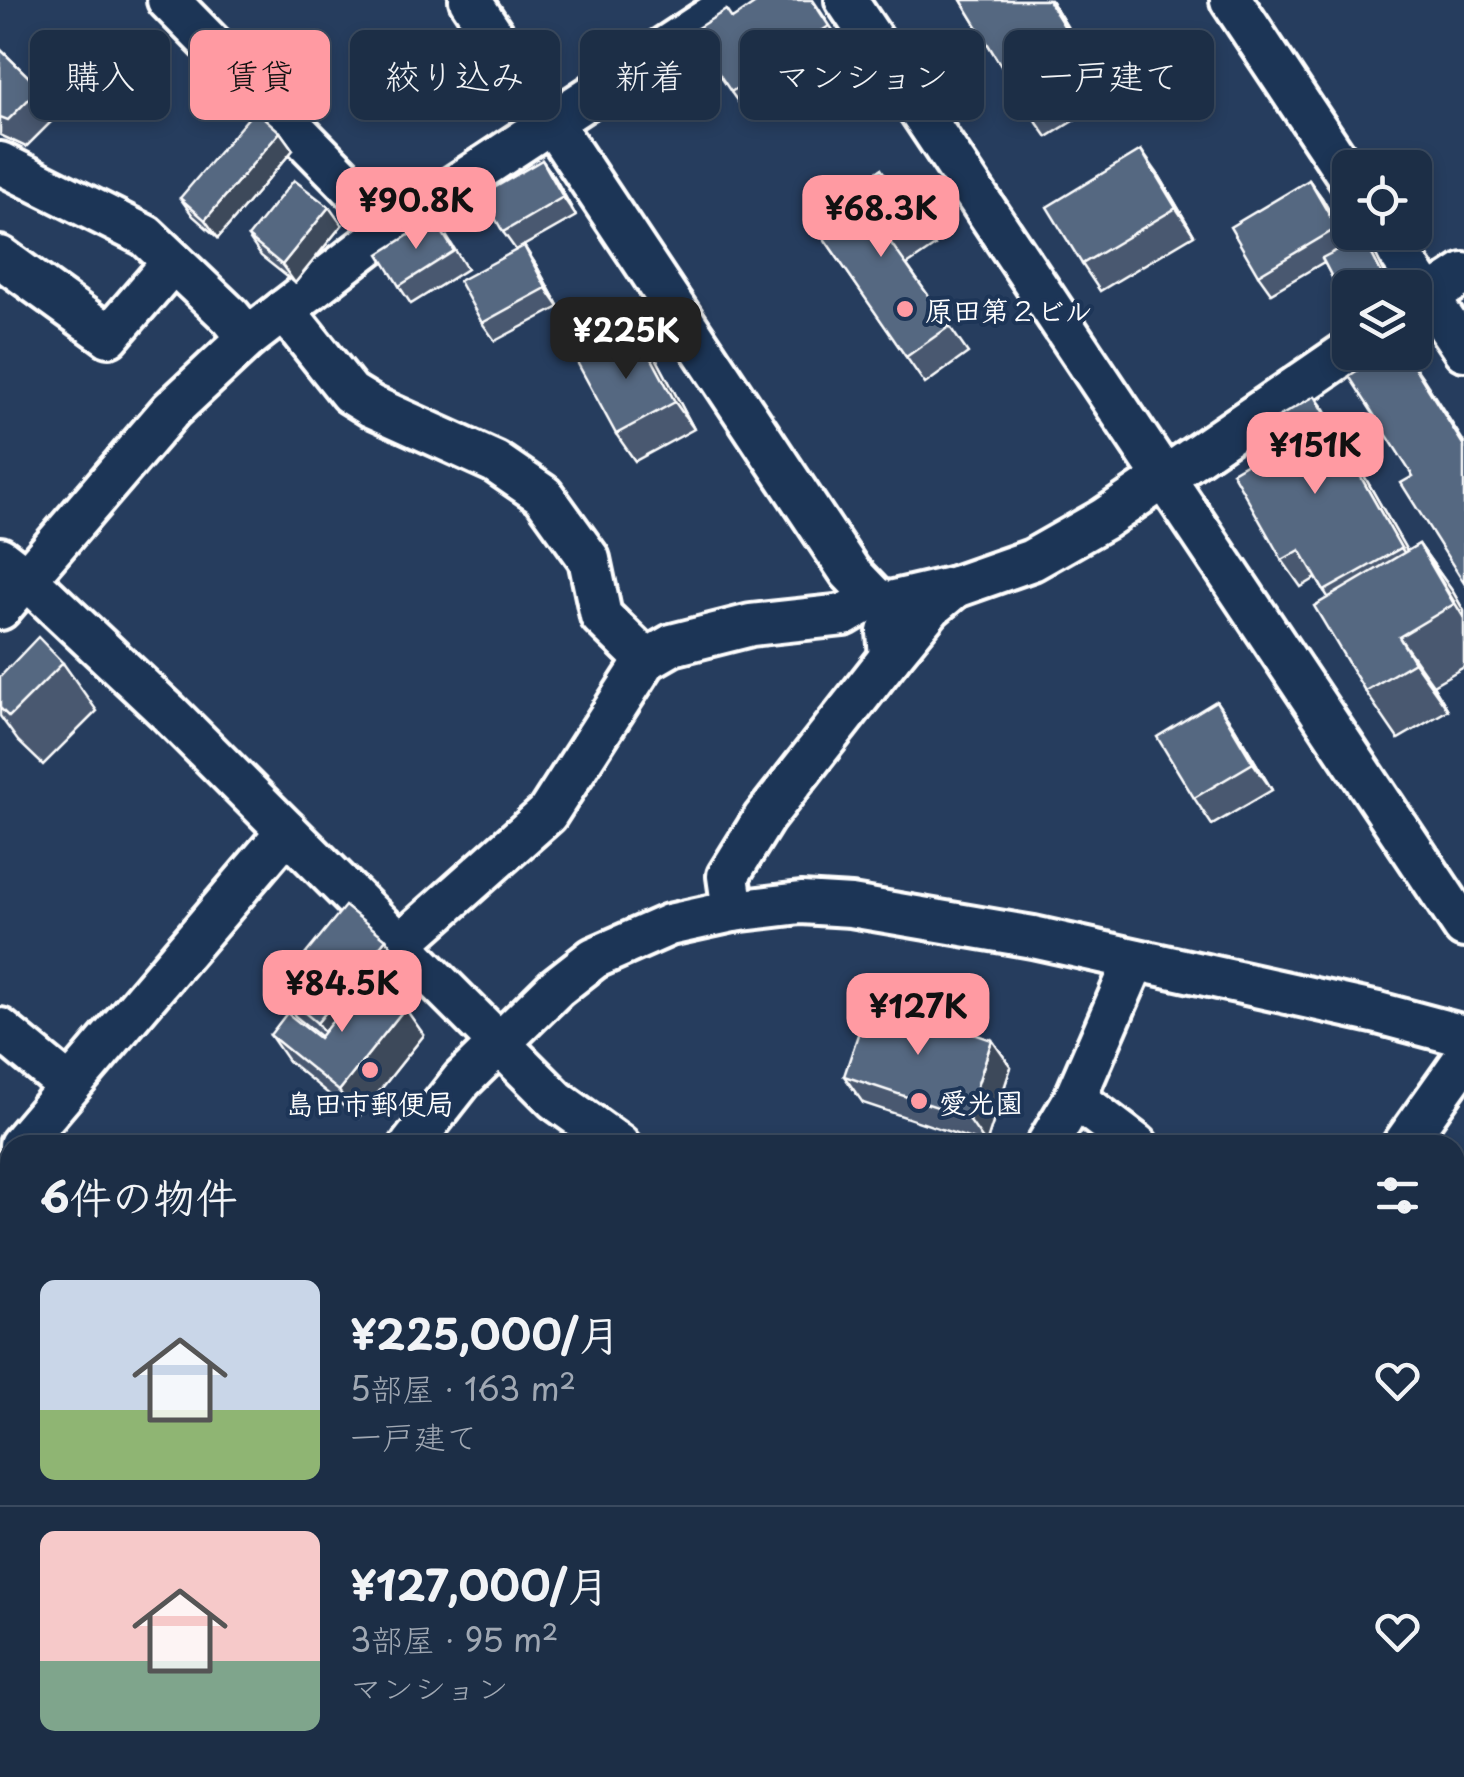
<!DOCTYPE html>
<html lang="ja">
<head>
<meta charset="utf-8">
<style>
  body { margin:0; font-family:"Playpen Sans","Klee One",sans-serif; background:#25364d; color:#f1f3f6; height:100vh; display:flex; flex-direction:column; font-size:38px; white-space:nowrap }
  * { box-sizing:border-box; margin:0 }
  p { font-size:32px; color:#a0a8b3 }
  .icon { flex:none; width:55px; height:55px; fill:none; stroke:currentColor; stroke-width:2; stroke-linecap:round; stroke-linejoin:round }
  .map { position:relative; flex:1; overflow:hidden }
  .panel { position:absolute; left:0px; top:1135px; width:1465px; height:642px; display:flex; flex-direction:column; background:#1c2e46; border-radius:30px 30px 0 0; box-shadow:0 5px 15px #0003,0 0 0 2px #3a4a5f }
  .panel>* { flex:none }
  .top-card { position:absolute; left:30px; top:30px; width:1405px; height:90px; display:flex; gap:20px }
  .fabs { position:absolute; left:1332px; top:150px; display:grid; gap:20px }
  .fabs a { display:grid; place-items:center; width:100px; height:100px; border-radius:15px; background:#1c2e46; box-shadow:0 5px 15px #0003,0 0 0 2px #3a4a5f; font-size:50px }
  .price { position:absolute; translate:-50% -85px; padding:0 22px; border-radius:20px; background:#ff9aa2; color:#111; font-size:32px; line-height:65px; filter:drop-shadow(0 2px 5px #0008) }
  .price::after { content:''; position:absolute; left:50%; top:60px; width:30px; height:22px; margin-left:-15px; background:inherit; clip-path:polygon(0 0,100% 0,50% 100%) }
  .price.on { background:#222; color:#fff }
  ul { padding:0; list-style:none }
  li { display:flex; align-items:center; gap:30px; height:250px; padding:0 40px }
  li+li { border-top:2px solid #3a4a5f }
  li span { display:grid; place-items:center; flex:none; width:280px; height:200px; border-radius:15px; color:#555 }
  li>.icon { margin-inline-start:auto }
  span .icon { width:120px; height:120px; fill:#fffc; stroke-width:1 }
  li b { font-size:42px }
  h2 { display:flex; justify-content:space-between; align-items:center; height:120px; padding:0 40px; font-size:42px }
  .chip { padding:0 35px; border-radius:15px; background:#1c2e46; box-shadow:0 5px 15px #0003,0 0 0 2px #3a4a5f; font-size:35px; line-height:90px }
  .chip.on { background:#ff9aa2; color:#111 }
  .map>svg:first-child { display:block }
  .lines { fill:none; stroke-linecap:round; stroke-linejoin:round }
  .minor-casing { stroke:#fff; stroke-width:48 }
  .minor { stroke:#1d3557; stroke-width:40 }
  .wall { fill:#49596f; stroke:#fff; stroke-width:2.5 }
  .shaded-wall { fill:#3c485a; stroke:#fff; stroke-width:2.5 }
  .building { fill:#556781; stroke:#fff; stroke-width:2.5 }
  .poi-dot { fill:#ff9aa2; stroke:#1d3557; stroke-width:4 }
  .labels { text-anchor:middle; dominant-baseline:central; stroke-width:8; stroke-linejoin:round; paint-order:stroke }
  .poi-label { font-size:28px; font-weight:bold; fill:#fff; stroke:#1d3557; text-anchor:start }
</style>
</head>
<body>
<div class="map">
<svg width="1464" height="1777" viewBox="0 0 1464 1777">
  <rect width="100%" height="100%" fill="#263d5e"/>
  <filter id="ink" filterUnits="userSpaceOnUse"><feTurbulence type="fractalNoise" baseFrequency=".01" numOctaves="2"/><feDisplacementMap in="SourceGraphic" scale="20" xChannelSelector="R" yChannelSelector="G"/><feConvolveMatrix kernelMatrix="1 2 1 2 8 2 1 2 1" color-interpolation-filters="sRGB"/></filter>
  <g filter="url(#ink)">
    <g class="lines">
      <g class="minor-casing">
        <g id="minor">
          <polyline points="168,0 373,209 388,230"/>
          <polyline points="470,0 850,572 874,597 886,603 955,587 1032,560 1104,519 1350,350"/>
          <polyline points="846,0 1464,927"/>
          <polyline points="1231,0 1350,179"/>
          <polyline points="0,163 146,236 231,317 248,338"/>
          <polyline points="1385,232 1464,350"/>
          <polyline points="0,257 109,336 173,262"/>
          <polyline points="1415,306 1464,274"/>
          <polyline points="284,310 350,393 371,406 495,462 543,495 589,559 601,616 646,660"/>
          <polyline points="0,558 26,578 168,712 556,1100 619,1145"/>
          <polyline points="0,609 171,410 248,338 388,230 737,0"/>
          <polyline points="888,632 890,657 931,607 955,587"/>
          <polyline points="733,911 728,876 764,818 890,657"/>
          <polyline points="401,944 547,814 646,660 672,645 751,625 844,615 874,597"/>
          <polyline points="0,1029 68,1085"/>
          <polyline points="1075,1098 1137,1145"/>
          <polyline points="20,1145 287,831"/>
          <polyline points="411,1145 462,1080 557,987 594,958 669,925 733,911 801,903 851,906 1033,937 1378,1013 1464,1036"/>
          <polyline points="1047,1145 1075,1098 1135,960"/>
          <polyline points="1403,1145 1464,1059"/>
          <polyline points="0,1275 10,1283"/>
          <polyline points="1455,1382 1464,1391"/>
          <polyline points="0,1664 10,1651"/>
          <polyline points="670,1768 682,1777"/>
          <polyline points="1146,1768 1157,1777"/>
          <polyline points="1454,1768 1460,1777"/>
          <polyline points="874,1777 883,1768"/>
        </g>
      </g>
      <use href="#minor" class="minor"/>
    </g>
    <g class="wall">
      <polygon points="813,0 848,53 750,119 731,92 732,19"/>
      <polygon points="961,0 1051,0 1110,98 1047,137 1028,110"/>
      <polygon points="0,49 40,88 58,115 26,147 0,135"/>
      <polygon points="280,132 293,150 218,238 193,216 180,198"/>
      <polygon points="542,160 555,178 576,216 516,250 503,232"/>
      <polygon points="881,169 935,246 907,265 968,353 925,384 810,218"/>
      <polygon points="1160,177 1194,235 1100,291 1082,264"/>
      <polygon points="1309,180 1322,198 1349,245 1363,237 1376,255 1392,288 1350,288 1350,311 1324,262 1271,293 1258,275"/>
      <polygon points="342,225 295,283 261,256 248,237"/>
      <polygon points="447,237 467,269 411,304 399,286"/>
      <polygon points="524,246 536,265 559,307 495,341 482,323"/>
      <polygon points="636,329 655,356 694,429 635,461 616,434"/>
      <polygon points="1334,423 1407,551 1419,544 1453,592 1464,611 1464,667 1433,685 1448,710 1398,739 1365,691 1328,597 1316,578 1301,587 1282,560"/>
      <polygon points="63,663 97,711 43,765 18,741 0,716 0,677"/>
      <polygon points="1235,728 1272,790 1212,825 1194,798"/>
      <polygon points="386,939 405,966 384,991 424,1035 358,1118 288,1061 270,1035 319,1038 320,1036 295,1016 277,989"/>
      <polygon points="992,1040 1011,1067 986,1144 863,1103 844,1076"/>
      <polygon points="1455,1401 1464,1414 1464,1683 1455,1669"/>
    </g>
    <g class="shaded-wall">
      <polygon points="1048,0 1051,0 1110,98 1092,71"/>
      <polygon points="280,132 293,150 218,238 205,220"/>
      <polygon points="1141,150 1160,177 1194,235 1176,208"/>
      <polygon points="542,160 555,178 576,216 563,197"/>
      <polygon points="1309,180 1322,198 1350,247 1337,228"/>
      <polygon points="329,207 342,225 295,283 282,265"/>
      <polygon points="1363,237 1376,255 1392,288 1389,288"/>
      <polygon points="524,246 536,265 559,307 546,288"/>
      <polygon points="636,329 655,356 694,429 675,402"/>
      <polygon points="1405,352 1423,378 1464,442 1464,446"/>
      <polygon points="1315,396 1334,423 1420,574 1401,548"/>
      <polygon points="1419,544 1453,592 1464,611 1464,618"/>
      <polygon points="1399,637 1433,685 1448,710 1414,662"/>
      <polygon points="1216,701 1235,728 1272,790 1253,763"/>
      <polygon points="386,939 405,966 336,1050 317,1023"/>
      <polygon points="405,1008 424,1035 358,1118 339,1091"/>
      <polygon points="992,1040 1011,1067 986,1144 967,1117"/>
    </g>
    <g class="building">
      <polygon points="760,0 812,0 829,26 731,92 691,32 726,10 732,19"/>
      <polygon points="961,0 1048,0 1092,71 1028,110"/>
      <polygon points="0,49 40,88 8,120 0,117"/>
      <polygon points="255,110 280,132 205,220 180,198"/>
      <polygon points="1141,150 1176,208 1082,264 1047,207"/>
      <polygon points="542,160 563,197 503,232 482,195"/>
      <polygon points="881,169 916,219 888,239 950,326 906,357 810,218"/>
      <polygon points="294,180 329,207 282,265 248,237"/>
      <polygon points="1309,180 1337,228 1258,275 1230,227"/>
      <polygon points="434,219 454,251 399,286 379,254"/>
      <polygon points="1363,237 1389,288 1350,288 1349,310 1322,258"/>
      <polygon points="524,246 546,288 482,323 459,281"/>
      <polygon points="636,329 675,402 616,434 577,362"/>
      <polygon points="1385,352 1405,352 1464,446 1464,583 1401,483 1413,476 1349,376"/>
      <polygon points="1315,396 1401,548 1324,591 1300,550 1282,560 1232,472 1266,452 1254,431"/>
      <polygon points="1419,544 1454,604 1399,637 1414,662 1365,691 1314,606"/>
      <polygon points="38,637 63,663 9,717 0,708 0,677"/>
      <polygon points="1216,701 1253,763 1194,798 1157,737"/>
      <polygon points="345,906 386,939 317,1023 277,989"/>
      <polygon points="367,978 405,1008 339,1091 270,1035 287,1013 319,1038"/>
      <polygon points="870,999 992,1040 967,1117 844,1076"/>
      <polygon points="1455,1401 1464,1414 1464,1466 1455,1472"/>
      <polygon points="1464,1511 1464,1607 1455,1613 1455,1517"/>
      <polygon points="1464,1630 1464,1683 1455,1669 1455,1636"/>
    </g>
  </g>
  <g class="poi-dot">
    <circle cx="905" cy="309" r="10"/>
    <circle cx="370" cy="1070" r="10"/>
    <circle cx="919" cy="1101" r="10"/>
  </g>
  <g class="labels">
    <g class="poi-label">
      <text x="925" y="309">原田第２ビル</text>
      <text x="939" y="1101">愛光園</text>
      <text x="370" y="1102" text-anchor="middle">島田市郵便局</text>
    </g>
  </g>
</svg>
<div class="fabs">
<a><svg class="icon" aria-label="locate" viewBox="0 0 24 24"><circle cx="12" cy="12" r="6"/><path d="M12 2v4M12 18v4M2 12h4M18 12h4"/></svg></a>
<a><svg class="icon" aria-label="layers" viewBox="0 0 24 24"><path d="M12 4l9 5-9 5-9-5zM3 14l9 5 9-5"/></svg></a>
</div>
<b class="price" style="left:416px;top:252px">¥90.8K</b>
<b class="price" style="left:881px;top:260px">¥68.3K</b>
<b class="price on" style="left:626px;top:382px">¥225K</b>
<b class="price" style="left:1315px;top:497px">¥151K</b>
<b class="price" style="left:342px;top:1035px">¥84.5K</b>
<b class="price" style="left:918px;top:1058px">¥127K</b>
<div class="top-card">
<a class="chip">購入</a>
<a class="chip on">賃貸</a>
<a class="chip">絞り込み</a>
<a class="chip">新着</a>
<a class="chip">マンション</a>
<a class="chip">一戸建て</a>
</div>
<section class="panel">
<h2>6件の物件<svg class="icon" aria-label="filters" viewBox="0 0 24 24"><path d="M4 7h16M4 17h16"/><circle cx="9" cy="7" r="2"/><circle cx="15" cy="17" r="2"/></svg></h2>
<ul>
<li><span style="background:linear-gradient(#c9d6e8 65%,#8fb573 0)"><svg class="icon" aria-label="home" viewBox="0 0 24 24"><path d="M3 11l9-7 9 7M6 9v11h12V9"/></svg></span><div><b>¥225,000/月</b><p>5部屋 · 163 m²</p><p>一戸建て</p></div><svg class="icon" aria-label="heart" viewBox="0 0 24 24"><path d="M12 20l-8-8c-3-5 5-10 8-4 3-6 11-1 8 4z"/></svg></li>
<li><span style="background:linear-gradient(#f6c9c9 65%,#7fa58c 0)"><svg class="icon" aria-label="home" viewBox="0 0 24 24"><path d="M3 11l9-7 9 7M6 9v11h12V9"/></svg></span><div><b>¥127,000/月</b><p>3部屋 · 95 m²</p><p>マンション</p></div><svg class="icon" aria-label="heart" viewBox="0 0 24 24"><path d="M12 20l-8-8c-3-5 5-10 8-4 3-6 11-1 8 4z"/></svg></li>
</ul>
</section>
</div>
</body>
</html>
